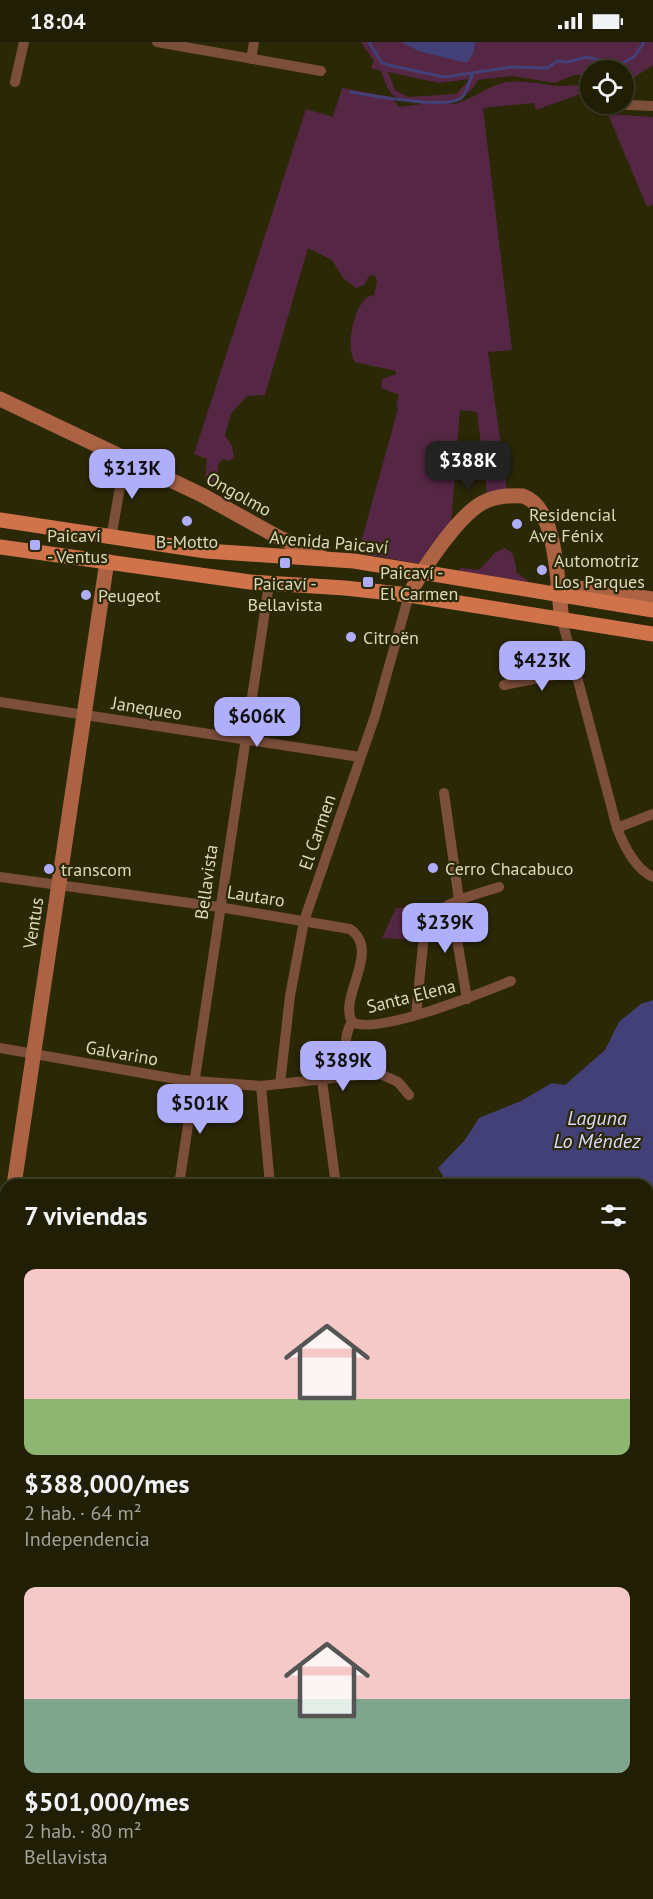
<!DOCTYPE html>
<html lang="es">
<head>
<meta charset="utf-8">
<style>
  body { margin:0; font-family:"PT Sans",sans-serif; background:#2d2b13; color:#f1f3f6; height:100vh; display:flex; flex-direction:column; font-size:22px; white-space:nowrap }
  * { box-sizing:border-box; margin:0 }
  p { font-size:20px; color:#a2a29a }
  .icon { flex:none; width:33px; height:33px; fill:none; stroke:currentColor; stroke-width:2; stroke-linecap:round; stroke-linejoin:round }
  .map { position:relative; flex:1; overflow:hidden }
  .side { position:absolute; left:0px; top:1137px; width:654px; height:720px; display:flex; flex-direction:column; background:#201e04; border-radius:18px 18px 0 0; box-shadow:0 2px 4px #0004,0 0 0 2px #3d3c26 }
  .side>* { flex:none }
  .tools { position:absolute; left:580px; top:18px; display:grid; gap:12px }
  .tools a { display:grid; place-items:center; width:54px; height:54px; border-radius:50%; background:#201e04; box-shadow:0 2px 4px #0004,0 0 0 2px #3d3c26; font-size:30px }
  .price { position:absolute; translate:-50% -51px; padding:0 14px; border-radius:12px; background:#aeaefa; color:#111; font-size:20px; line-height:39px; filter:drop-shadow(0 2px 3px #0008) }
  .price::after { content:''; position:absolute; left:50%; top:36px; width:18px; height:14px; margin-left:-9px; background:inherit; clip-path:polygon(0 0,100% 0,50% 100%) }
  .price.on { background:#222; color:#fff }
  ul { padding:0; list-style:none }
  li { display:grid; align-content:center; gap:12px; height:318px; padding:0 24px }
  li span { display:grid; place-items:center; height:186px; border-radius:12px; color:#555 }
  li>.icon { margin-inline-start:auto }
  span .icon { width:108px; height:108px; fill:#fffc; stroke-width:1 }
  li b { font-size:26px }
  h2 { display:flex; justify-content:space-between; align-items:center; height:72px; padding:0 24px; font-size:26px }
  .status { display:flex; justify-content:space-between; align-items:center; height:42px; padding:0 30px; background:#201e04; direction:ltr }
  .status svg { height:16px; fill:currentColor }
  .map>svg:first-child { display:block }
  .green { fill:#552744; fill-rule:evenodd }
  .water { fill:#434078 }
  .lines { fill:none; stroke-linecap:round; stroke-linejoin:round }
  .stream { stroke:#434078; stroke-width:3 }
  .street { stroke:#7c4f3b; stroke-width:10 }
  .secondary { stroke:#ab6344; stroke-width:15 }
  .primary { stroke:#d0734a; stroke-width:15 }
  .highway { stroke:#f1814f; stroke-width:18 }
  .poi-dot { fill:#aeaefa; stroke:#2b2806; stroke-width:2 }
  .labels { text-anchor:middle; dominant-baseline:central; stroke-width:4.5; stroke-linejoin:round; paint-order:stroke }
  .street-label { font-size:18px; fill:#dbd9b9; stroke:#2b2806 }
  .poi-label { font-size:18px; fill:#dbd9b9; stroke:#2b2806; text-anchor:start }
  .water-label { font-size:20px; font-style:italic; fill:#dadbff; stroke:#2b2806 }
</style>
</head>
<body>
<div class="status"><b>18:04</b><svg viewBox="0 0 49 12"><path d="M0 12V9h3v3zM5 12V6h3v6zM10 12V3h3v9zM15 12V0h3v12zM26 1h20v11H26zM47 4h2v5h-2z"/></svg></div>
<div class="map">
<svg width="653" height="1857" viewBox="0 0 653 1857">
  <rect width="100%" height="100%" fill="#2b2806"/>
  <g class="green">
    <path d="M361 0H653V23L624 42V28H591V33H574L555 41 512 34 478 38C472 49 462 58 449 62 467 63 488 42 508 40 538 37 556 50 591 40V48L536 68 534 61 483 66 512 308 488 310 507 448 487 452 477 370 460 368 451 483 421 522 358 511 398 367 396 364 399 353 381 346 382 337 396 332V329L355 320C345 309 353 255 374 253L377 240 375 233 369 234 364 243 356 246 343 236 332 218 308 206 265 353 247 354 231 372 225 393 232 404 234 416 229 419 223 417 218 422V439L214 445 205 440 207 417 194 412 306 67 333 75 342 46 391 55 399 65 422 62C394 57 391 58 381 29L371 26 374 19ZM388 30 439 41 470 37 456 52 408 55 395 48Z"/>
    <polygon points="608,72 653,75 653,162 647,165"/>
    <polygon points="505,506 513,512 517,531 530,540 458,529 461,526 479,528 496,510"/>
    <polygon points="436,864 418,882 416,898 382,896 396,866"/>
    <polygon points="653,1234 653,1281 648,1284 648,1243"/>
    <polygon points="653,1443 653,1483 648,1491 648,1454"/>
    <polygon points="237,1851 371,1851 363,1857 251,1857"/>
    <polygon points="438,1851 502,1851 501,1857 432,1857"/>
  </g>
  <g class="water">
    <polygon points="401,0 475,0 474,10 467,21 421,10"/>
    <polygon points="653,958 653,1234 648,1243 648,1143 440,1143 443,1134 438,1126 465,1098 479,1076 521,1059 552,1041 565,1043 605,1008 619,980 641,962"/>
  </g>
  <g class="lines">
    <g class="stream">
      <polyline points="369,0 381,20 388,23 444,35 511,25 548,26 557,19 568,20 587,15 619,23 634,15 644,0"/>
      <path d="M351 50C369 53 449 68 461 56 467 51 469 38 473 31"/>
    </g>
    <g class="street">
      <polyline points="157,0 321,29"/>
      <polyline points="251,17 254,0"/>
      <polyline points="15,40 24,0"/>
      <polyline points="607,62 653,64"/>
      <polyline points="111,496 125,417"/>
      <path d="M562 578 617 786C624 804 635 827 653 835"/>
      <polyline points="504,643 575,629"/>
      <polyline points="0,660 360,715"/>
      <polyline points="444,751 459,858"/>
      <polyline points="617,786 653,772"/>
      <path d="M0 835 219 865 350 887C382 909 338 954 352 980 341 996 349 1020 339 1036"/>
      <polyline points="451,862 467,957"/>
      <path d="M416 973 425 882C441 860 474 853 499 845"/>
      <path d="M352 980C377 994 483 950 511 939"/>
      <polyline points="0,1006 182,1038 261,1044 378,1031 398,1040 409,1053"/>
      <polyline points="322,1039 336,1143"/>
      <polyline points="280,1042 290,954 304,879 375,674 409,553"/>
      <polyline points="261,1044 270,1143"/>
      <polyline points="179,1143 269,542"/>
      <polyline points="648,1294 653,1290"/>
      <polyline points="0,1442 6,1434"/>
      <polyline points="0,1591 6,1582"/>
      <polyline points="648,1635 653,1627"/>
      <polyline points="648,1643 653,1692"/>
      <polyline points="648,1739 653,1728"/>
      <polyline points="0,1741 6,1745"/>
      <polyline points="648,1789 653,1788"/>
      <polyline points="0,1809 6,1810"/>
      <polyline points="648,1833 653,1832"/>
      <polyline points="610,1851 610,1857"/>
      <polyline points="70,1857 71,1851"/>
      <polyline points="533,1857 535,1851"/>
    </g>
    <g class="secondary">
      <polyline points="0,357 202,453 278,495 322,515"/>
      <polyline points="558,543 653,557"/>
      <path d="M409 553C422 528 457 475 482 461 495 454 509 453 523 454 559 466 557 548 562 578"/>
      <polyline points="14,1143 107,519"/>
      <polyline points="6,1196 6,1210"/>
      <polyline points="0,1272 6,1264"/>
      <polyline points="648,1430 653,1416"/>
      <polyline points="648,1591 653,1586"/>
    </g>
    <g class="primary">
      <polyline points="0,478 206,509 354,519 653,568"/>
      <polyline points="0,505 250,540 345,546 409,553 653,592"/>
    </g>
    <g class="highway">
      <polyline points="648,1505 653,1497"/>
      <polyline points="648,1528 653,1520"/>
      <polyline points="399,1857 406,1851"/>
      <polyline points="417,1857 424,1851"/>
    </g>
  </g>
  <g class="poi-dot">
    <circle cx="187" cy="479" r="6"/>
    <circle cx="517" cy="482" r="6"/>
    <rect x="29" y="497" width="12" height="12" rx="3"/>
    <rect x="279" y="515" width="12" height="12" rx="3"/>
    <circle cx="542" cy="528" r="6"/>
    <rect x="362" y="534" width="12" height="12" rx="3"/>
    <circle cx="86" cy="553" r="6"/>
    <circle cx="351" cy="595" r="6"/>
    <circle cx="433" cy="826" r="6"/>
    <circle cx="49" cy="827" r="6"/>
  </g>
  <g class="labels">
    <g class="street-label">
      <text transform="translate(239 452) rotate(29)">Ongolmo</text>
      <text transform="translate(329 500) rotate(5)">Avenida Paicaví</text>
      <text transform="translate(147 666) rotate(9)">Janequeo</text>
      <text transform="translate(317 790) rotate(-71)">El Carmen</text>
      <text transform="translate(206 840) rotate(-82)">Bellavista</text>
      <text transform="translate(256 854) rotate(9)">Lautaro</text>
      <text transform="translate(33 881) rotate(-81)">Ventus</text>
      <text transform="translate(411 954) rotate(-14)">Santa Elena</text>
      <text transform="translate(122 1011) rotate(10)">Galvarino</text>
    </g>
    <g class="poi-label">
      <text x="529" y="472">Residencial<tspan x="529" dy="21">Ave Fénix</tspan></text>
      <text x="47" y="493">Paicaví<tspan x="47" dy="21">- Ventus</tspan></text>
      <text x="187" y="499" text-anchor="middle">B-Motto</text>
      <text x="554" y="518">Automotriz<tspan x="554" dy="21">Los Parques</tspan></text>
      <text x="380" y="530">Paicaví -<tspan x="380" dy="21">El Carmen</tspan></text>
      <text x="285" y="541" text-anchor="middle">Paicaví -<tspan x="285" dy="21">Bellavista</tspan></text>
      <text x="98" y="553">Peugeot</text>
      <text x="363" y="595">Citroën</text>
      <text x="445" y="826">Cerro Chacabuco</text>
      <text x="61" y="827">transcom</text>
    </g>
    <g class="water-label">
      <text x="597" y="1076">Laguna<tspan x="597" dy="23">Lo Méndez</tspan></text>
    </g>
  </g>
</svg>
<div class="tools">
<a><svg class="icon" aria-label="locate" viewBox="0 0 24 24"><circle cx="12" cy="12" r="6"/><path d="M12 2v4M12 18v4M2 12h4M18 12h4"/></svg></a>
</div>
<b class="price on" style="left:468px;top:450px">$388K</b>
<b class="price" style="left:132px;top:458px">$313K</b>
<b class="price" style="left:542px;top:650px">$423K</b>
<b class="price" style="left:257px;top:706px">$606K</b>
<b class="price" style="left:445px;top:912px">$239K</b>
<b class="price" style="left:343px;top:1050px">$389K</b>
<b class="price" style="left:200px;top:1093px">$501K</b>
<section class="side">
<h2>7 viviendas<svg class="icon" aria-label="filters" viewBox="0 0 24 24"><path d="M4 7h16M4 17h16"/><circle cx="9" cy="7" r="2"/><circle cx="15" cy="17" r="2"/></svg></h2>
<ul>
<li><span style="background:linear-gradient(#f6c9c9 70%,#8fb573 0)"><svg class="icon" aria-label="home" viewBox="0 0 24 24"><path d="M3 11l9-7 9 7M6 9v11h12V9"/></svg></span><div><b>$388,000/mes</b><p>2 hab. · 64 m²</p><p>Independencia</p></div></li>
<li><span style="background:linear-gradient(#f6c9c9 60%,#7fa58c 0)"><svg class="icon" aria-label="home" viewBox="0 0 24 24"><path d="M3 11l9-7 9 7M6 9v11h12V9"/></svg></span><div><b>$501,000/mes</b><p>2 hab. · 80 m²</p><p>Bellavista</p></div></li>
</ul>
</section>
</div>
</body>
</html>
